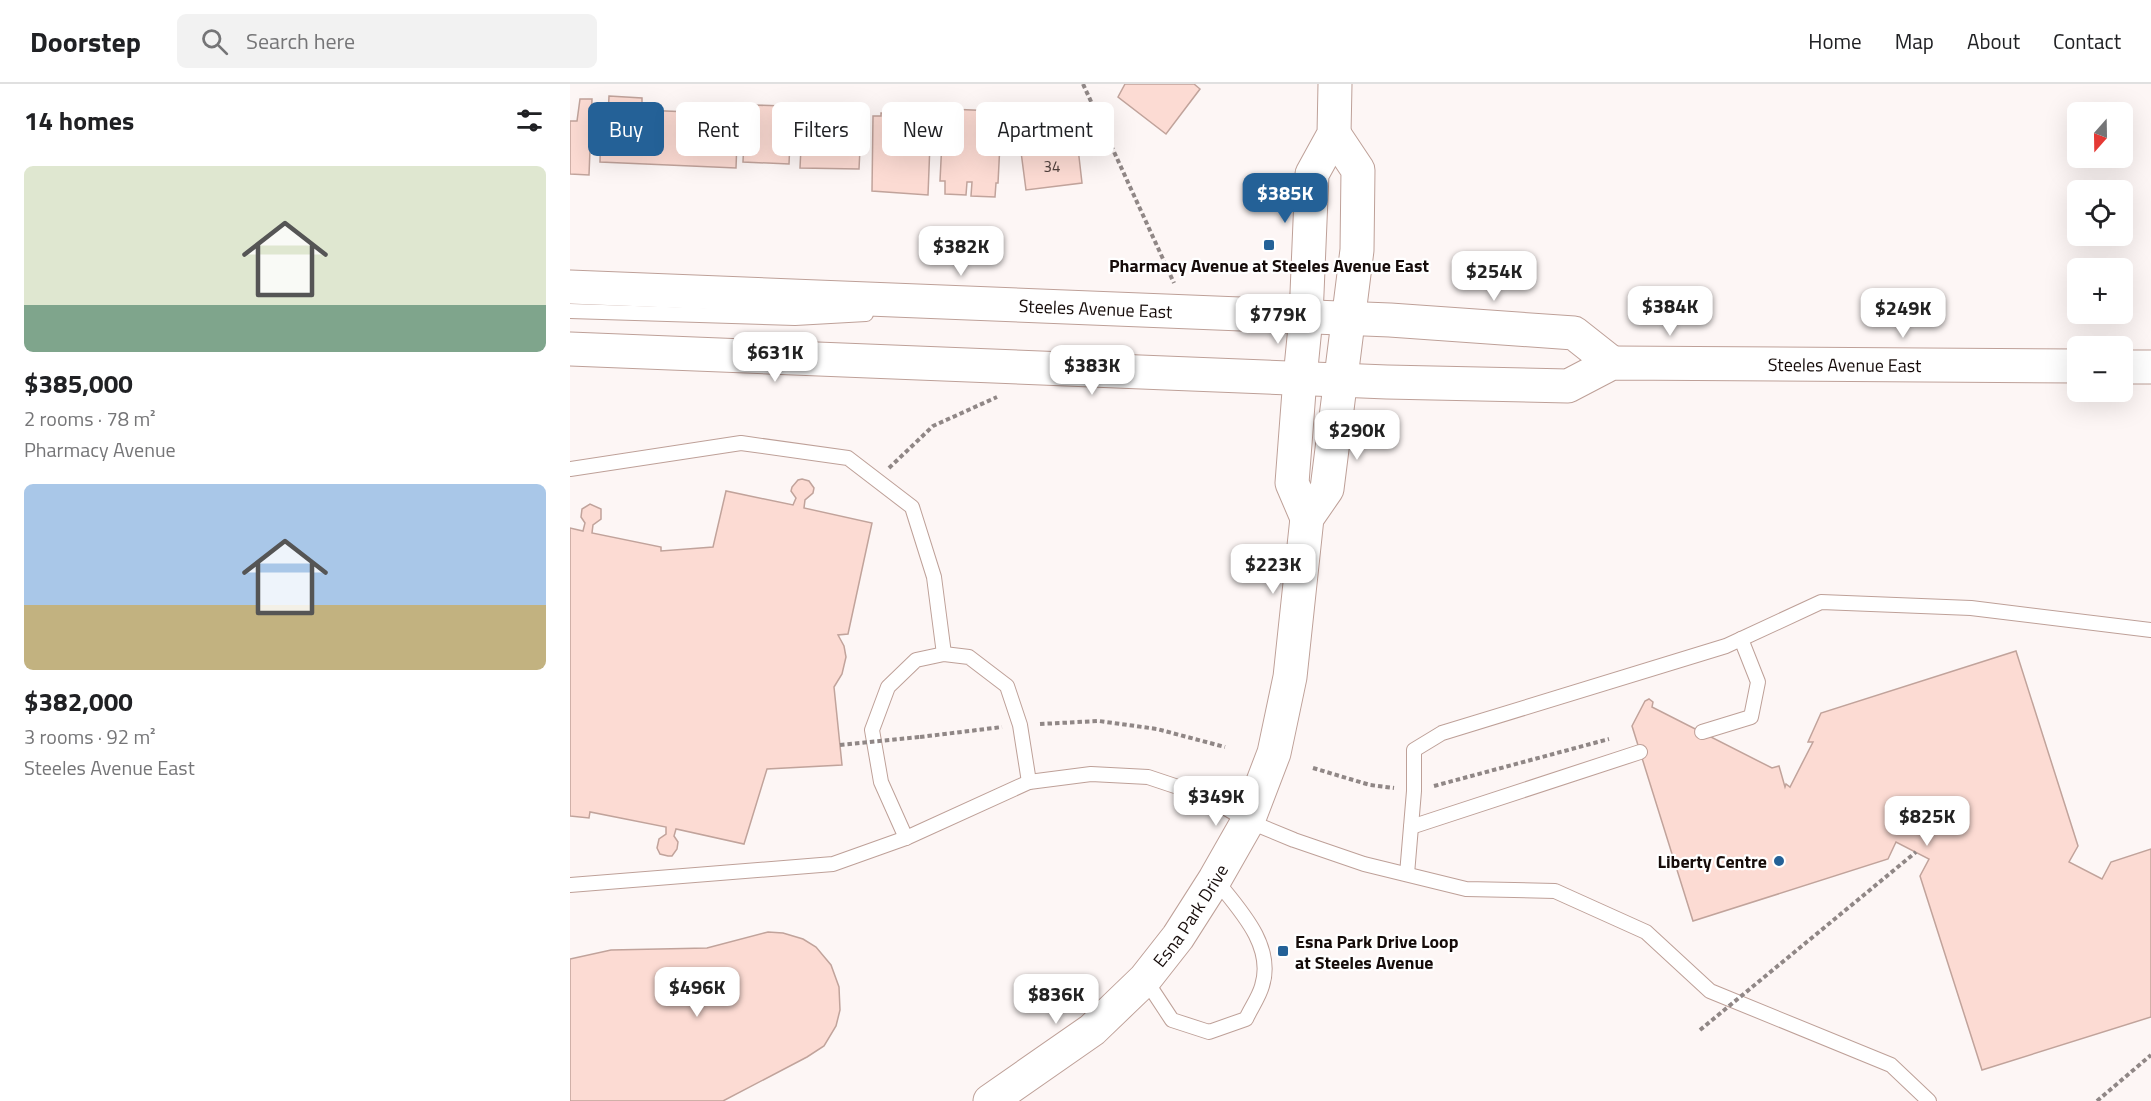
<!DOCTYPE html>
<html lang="en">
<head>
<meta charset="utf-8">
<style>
  body { margin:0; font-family:"Titillium Web",sans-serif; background:#f2f2f2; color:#202124; height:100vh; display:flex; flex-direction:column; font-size:22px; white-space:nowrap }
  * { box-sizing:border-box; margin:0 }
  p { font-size:20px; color:#757577 }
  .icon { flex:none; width:33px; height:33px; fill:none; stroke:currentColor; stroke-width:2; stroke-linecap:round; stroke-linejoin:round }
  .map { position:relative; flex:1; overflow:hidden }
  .sheet { display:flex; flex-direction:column; background:#fff; width:570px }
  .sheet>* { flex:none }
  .top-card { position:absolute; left:18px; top:18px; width:570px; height:54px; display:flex; gap:12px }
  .needle { width:39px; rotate:200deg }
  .controls { position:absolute; left:1497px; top:18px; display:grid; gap:12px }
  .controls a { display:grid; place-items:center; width:66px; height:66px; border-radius:9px; background:#fff; box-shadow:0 6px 24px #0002; font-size:30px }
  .price { position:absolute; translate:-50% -51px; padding:0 14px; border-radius:12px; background:#fff; color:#222; font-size:20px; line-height:39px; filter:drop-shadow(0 2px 3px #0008) }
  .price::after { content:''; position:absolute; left:50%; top:36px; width:18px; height:14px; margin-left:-9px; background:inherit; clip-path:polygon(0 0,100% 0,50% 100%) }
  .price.selected { background:#246197; color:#fff }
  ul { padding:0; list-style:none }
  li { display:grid; align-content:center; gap:12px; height:318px; padding:0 24px }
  li span { display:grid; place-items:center; height:186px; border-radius:9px; color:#555 }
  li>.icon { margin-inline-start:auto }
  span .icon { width:108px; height:108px; fill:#fffc; stroke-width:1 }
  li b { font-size:26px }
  h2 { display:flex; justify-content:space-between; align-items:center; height:72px; padding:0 24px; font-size:26px }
  .pill { padding:0 21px; border-radius:9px; background:#fff; box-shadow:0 6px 24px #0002; font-size:21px; line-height:54px }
  .pill.selected { background:#246197; color:#fff }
  header { display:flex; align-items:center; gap:36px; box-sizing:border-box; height:84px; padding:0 30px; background:#fff; border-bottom:2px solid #e0e0e0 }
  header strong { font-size:28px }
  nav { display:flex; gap:33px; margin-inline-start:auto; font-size:21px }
  .search { width:420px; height:54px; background:#f2f2f2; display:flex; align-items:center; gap:15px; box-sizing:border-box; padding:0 21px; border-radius:9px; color:#757577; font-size:22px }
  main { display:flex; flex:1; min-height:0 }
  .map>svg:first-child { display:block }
  .building { fill:#fcdbd3; stroke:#c1a39b; stroke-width:1.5 }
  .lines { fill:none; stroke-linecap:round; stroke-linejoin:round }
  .lane-casing { stroke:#bea098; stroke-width:16 }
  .secondary-casing { stroke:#bea098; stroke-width:35 }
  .path { stroke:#908786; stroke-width:4; stroke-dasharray:4.5 3; stroke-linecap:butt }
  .lane { stroke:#fff; stroke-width:14 }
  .secondary { stroke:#fff; stroke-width:33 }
  .path-bridge { stroke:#908786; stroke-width:4; stroke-dasharray:4.5 3; stroke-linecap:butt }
  .poi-dot { fill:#246197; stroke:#fff; stroke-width:2 }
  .labels { text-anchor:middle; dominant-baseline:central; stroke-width:4.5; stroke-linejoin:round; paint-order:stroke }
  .number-label { font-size:15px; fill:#50403c }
  .poi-label { font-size:18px; font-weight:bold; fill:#160c0a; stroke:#fff }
  .street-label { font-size:18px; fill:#160c0a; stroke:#fff }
</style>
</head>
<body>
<header>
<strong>Doorstep</strong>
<div class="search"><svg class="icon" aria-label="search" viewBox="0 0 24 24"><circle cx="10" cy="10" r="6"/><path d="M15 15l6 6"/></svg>Search here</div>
<nav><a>Home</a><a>Map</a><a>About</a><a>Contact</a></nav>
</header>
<main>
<section class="sheet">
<h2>14 homes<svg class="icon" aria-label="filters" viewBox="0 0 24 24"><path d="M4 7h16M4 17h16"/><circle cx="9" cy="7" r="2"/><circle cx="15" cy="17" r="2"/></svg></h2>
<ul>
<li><span style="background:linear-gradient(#dfe7d0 75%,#7fa58c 0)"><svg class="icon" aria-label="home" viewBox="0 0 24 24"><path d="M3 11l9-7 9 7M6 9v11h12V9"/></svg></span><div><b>$385,000</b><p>2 rooms · 78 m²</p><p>Pharmacy Avenue</p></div></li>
<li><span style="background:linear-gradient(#a9c7e8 65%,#c2b280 0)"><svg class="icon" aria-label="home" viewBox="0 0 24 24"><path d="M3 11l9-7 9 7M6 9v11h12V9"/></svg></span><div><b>$382,000</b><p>3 rooms · 92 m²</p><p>Steeles Avenue East</p></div></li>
</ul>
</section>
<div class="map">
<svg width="1581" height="1017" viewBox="0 0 1581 1017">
  <rect width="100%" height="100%" fill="#fdf6f5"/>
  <g class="building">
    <polygon points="555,0 624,0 630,5 596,50 548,13"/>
    <polygon points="39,12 72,14 72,26 168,30 166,84 30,78 31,33 38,33"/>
    <polygon points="10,15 22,15 19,91 0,90 0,37 7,37"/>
    <polygon points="182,21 214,22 214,34 221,35 219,80 173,78 175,33 182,33"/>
    <polygon points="233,21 249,22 248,44 269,45 269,42 277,42 278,23 292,24 289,85 230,84"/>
    <polygon points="379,25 425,27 425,40 431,40 428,99 426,99 425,113 401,112 402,98 397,98 396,111 375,110 375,97 370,97 373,37 379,38"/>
    <polygon points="311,29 352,31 352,33 361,34 358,111 302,107 303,32 311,32"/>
    <polygon points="496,37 497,39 505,38 512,99 456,106 448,45 456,44 456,42"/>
    <polygon points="232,395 239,397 244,404 243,409 235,416 234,424 302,439 278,550 268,551 274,562 276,573 272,590 264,603 272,681 197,685 174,760 106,745 104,752 108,758 107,765 102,772 98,772 90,770 87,764 89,755 96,750 96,743 20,728 19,734 0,732 0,444 13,447 15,439 11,433 12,425 20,420 31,425 31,435 23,441 22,449 91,463 91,467 143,463 156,407 223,421 226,414 221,407 222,403 228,396"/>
    <polygon points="1446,567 1508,762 1499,778 1532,795 1541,778 1581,765 1581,933 1412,986 1350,792 1359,775 1326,758 1318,775 1123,837 1062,642 1075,617 1079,615 1083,618 1082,623 1202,684 1209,682 1215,703 1216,700 1220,703 1243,658 1238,658 1251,629"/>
    <polygon points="198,848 213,849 233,855 246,863 261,881 269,903 270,926 266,942 254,962 237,973 153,1017 0,1017 0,875 41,866 137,864"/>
  </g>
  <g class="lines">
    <g class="lane-casing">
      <g id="lane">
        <polyline points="0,227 225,234 296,230"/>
        <polyline points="0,385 171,359 278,374 342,423 364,493 374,570"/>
        <polyline points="1132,648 1181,633 1188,598 1171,555"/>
        <polyline points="841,743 1070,668"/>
        <polyline points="336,754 311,698 302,646 318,603 346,576 374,570 399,573 437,602 450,641 459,698"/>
        <polyline points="837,790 844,707 844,666 872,649 1156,562 1251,518 1401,524 1581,546"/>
        <polyline points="0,801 263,780 336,754 459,698 521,690 578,693 635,712 678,737 724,756 794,780 896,805 985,807 1076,848 1140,907 1321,981 1359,1017"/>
        <path d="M575 895 602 936 639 948 676 935C681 924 689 913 692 902 705 861 668 824 645 795"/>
      </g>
    </g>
    <g class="secondary-casing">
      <g id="secondary">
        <path id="s1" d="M0 203 820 236 1004 249 1042 279"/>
        <path id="s2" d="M0 265 817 298 998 302 1042 279 1508 282"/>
        <polyline points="1552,283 1581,283"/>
        <polyline points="737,434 722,399 730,294 736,233 742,90 764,50 765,0"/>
        <path id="s3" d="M420 1017 522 946 575 895 608 853 645 795 678 737 704 669 720 593 737 434 757 405 787 166 788 86 764 50"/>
      </g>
    </g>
    <g class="path">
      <polyline points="513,0 604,199"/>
      <polyline points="319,384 363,342 427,313"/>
      <polyline points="470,640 529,637 587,645 655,663"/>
      <polyline points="350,653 432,643"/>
      <polyline points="743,684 800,701 824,704"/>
      <polyline points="864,702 1039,655"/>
      <polyline points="1527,1017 1581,971"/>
    </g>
    <use href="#lane" class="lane"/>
    <use href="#secondary" class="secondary"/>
    <g class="path-bridge">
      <polyline points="270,661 350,653"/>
      <polyline points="1130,946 1346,768"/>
    </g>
  </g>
  <g class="poi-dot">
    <rect x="693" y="155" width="12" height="12" rx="3"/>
    <circle cx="1209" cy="777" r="6"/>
    <rect x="707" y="861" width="12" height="12" rx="3"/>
  </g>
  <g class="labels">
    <g class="number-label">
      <text x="482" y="82">34</text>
    </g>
    <g class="poi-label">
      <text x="699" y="181">Pharmacy Avenue at Steeles Avenue East</text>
      <text x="1197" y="777" text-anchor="end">Liberty Centre</text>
      <text x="725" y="857" text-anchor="start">Esna Park Drive Loop<tspan x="725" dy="21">at Steeles Avenue</tspan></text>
    </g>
    <g class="street-label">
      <text stroke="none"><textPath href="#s1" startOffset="526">Steeles Avenue East</textPath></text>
      <text stroke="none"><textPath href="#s2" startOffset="1281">Steeles Avenue East</textPath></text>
      <text stroke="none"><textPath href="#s3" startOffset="276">Esna Park Drive</textPath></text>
    </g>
  </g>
</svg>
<div class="controls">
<a><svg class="needle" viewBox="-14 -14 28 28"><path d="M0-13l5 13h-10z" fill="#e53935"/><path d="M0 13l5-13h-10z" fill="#757577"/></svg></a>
<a><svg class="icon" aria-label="locate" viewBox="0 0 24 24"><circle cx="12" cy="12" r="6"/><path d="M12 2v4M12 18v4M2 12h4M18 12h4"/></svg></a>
<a>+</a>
<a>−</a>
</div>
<b class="price selected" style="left:715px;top:140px">$385K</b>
<b class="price" style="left:391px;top:193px">$382K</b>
<b class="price" style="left:924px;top:218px">$254K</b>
<b class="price" style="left:1100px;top:253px">$384K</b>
<b class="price" style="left:1333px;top:255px">$249K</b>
<b class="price" style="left:708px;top:261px">$779K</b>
<b class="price" style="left:205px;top:299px">$631K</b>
<b class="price" style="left:522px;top:312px">$383K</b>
<b class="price" style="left:787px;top:377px">$290K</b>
<b class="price" style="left:703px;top:511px">$223K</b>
<b class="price" style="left:646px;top:743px">$349K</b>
<b class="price" style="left:1357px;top:763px">$825K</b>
<b class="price" style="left:127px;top:934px">$496K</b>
<b class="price" style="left:486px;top:941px">$836K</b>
<div class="top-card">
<a class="pill selected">Buy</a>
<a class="pill">Rent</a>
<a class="pill">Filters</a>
<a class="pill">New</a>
<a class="pill">Apartment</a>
</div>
</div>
</main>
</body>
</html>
